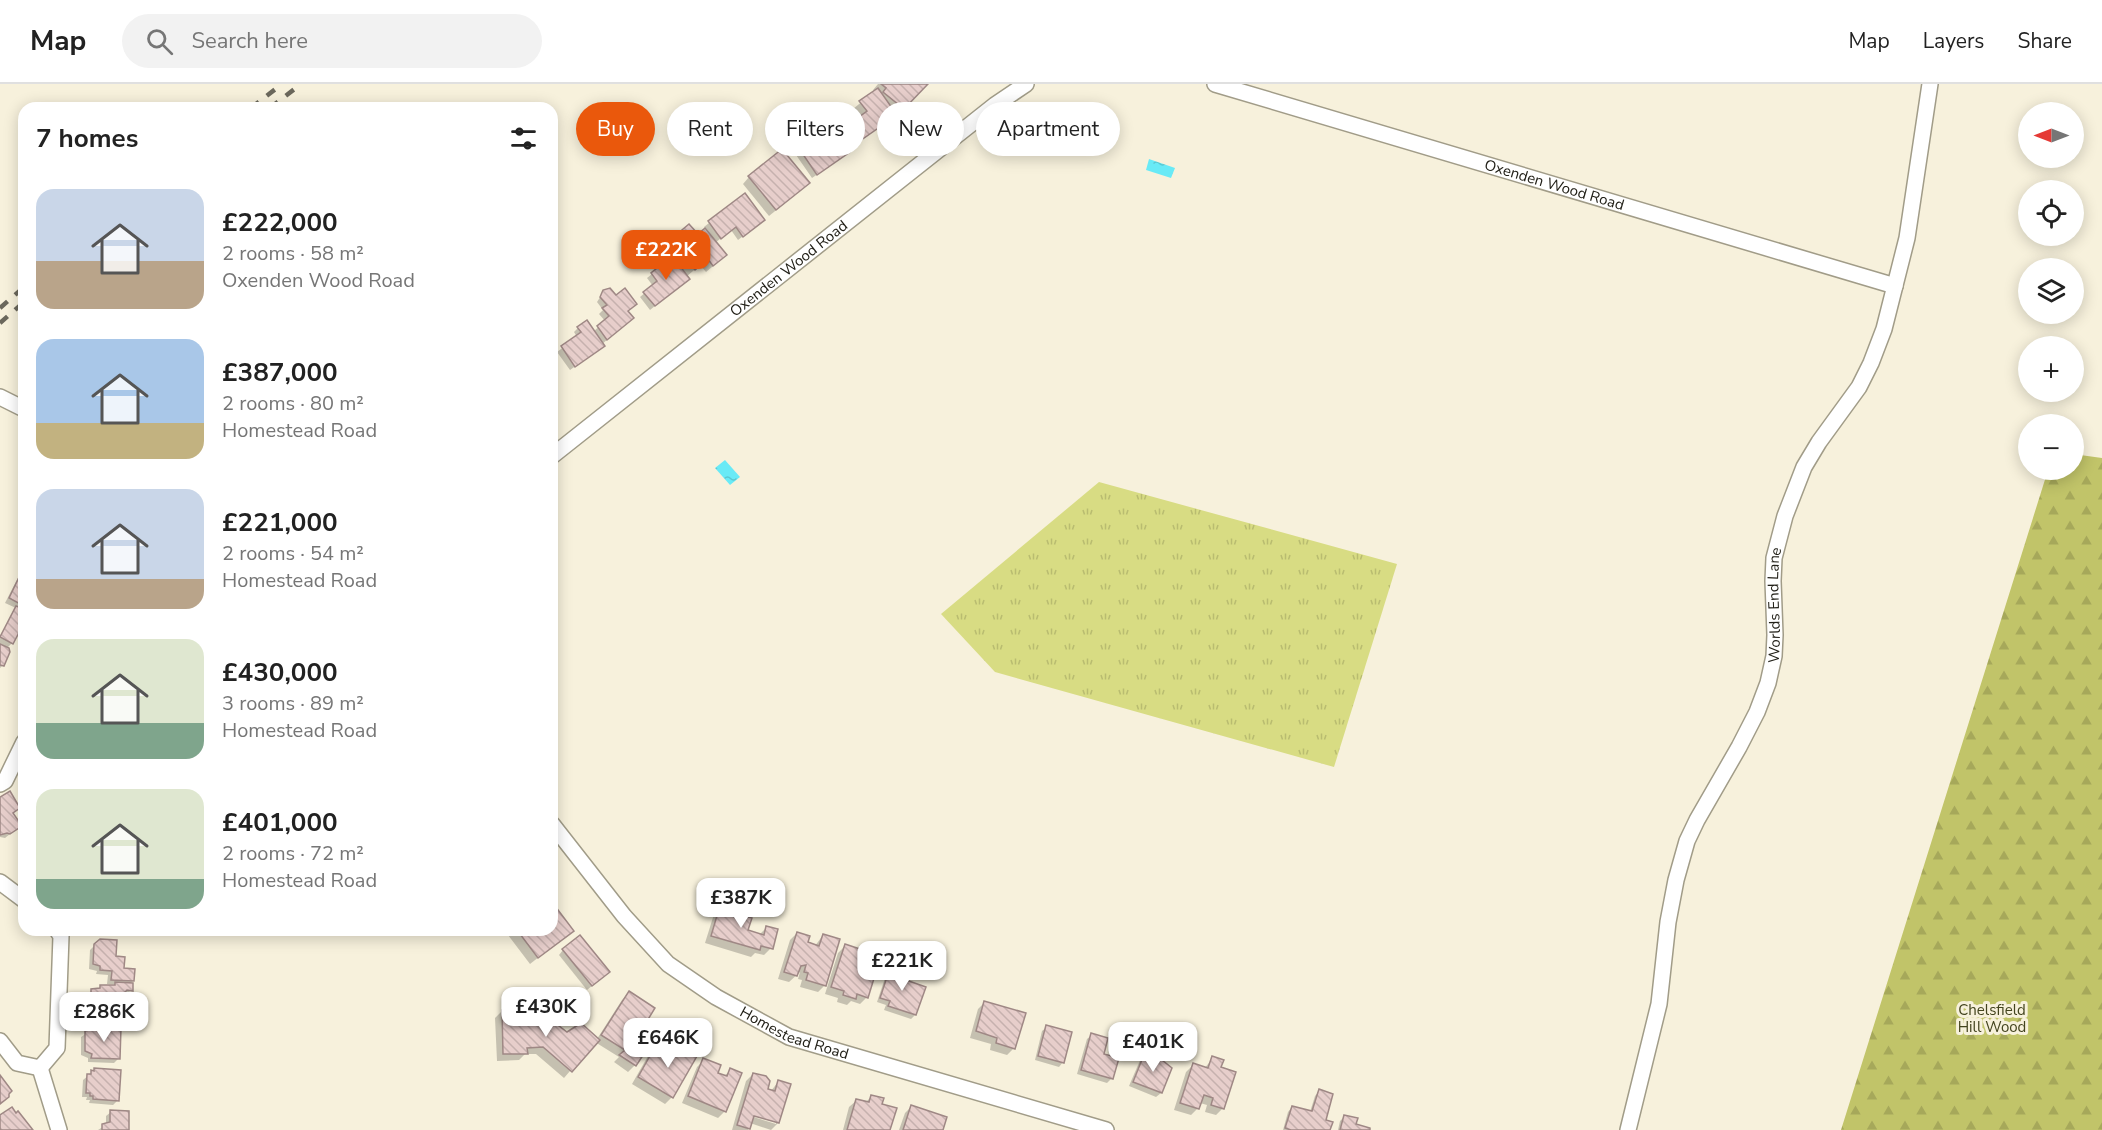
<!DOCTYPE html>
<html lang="en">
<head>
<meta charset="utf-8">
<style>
  body { margin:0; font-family:"Nunito Sans",sans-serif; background:#f2f2f2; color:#222; height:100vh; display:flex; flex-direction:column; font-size:22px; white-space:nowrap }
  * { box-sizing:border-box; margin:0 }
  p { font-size:20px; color:#767676 }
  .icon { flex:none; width:33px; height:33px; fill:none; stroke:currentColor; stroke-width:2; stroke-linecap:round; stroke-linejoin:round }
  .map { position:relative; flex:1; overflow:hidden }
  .sheet { position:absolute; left:18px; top:18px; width:540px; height:834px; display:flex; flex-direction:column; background:#fff; border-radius:18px; box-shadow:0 3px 15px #0003 }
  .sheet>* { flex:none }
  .hud { position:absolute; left:576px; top:18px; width:570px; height:54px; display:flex; gap:12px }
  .needle { width:39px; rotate:270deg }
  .controls { position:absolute; left:2018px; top:18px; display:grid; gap:12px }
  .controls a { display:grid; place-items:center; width:66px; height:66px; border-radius:50%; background:#fff; box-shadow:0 3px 15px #0003; font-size:30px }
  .price { position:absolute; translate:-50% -51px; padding:0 14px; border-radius:12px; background:#fff; color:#222; font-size:20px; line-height:39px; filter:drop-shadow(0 2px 3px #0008) }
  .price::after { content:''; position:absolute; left:50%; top:36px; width:18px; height:14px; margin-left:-9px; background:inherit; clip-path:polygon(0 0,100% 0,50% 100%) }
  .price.on { background:#ea580c; color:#fff }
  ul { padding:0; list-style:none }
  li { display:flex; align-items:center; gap:18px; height:150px; padding:0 18px }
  li span { display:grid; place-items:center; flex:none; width:168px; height:120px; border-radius:18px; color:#555 }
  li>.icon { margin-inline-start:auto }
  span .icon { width:72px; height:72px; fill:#fffc; stroke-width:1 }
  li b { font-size:26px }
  h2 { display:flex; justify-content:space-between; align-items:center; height:72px; padding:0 18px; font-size:26px }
  .tag { padding:0 21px; border-radius:27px; background:#fff; box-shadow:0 3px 15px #0003; font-size:21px; line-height:54px }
  .tag.on { background:#ea580c; color:#fff }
  header { display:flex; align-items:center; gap:36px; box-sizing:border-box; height:84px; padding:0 30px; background:#fff; border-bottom:2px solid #e0e0e0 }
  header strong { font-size:28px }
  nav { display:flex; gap:33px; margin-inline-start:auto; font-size:21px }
  .search { width:420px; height:54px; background:#f2f2f2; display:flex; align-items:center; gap:15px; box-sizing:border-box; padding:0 21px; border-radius:33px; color:#767676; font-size:22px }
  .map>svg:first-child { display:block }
  .forest { fill:url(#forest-firs) }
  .park { fill:url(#park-tufts) }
  .water { fill:url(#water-ripples) }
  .shadow { fill:#0003; fill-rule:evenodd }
  .building { fill:url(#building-back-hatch); stroke:#9f8885; stroke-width:1.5 }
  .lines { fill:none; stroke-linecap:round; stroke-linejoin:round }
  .street-casing { stroke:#a19c88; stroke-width:18 }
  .street { stroke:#fff; stroke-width:15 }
  .rail { stroke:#6b685c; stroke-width:4.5; stroke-dasharray:10 10; stroke-linecap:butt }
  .labels { text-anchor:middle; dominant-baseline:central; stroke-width:6; stroke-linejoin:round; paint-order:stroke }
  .street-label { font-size:15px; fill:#222018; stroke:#f7f1dc }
  .park-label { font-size:15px; fill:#43441e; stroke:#f7f1dc }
</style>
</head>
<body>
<header>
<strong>Map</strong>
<div class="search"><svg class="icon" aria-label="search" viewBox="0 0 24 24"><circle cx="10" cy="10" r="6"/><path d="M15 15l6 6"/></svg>Search here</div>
<nav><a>Map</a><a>Layers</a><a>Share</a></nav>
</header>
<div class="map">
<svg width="2102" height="1046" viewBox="0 0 2102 1046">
  <defs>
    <pattern id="forest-firs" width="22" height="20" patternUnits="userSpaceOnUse" patternTransform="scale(1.5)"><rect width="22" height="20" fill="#c1c469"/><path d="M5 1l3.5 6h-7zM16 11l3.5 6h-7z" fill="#a6a85a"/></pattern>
    <pattern id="park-tufts" width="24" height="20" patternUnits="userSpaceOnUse" patternTransform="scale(1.5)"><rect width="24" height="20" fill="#d8dc83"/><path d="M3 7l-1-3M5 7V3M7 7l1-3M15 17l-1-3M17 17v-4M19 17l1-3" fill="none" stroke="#b9bc70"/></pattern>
    <pattern id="water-ripples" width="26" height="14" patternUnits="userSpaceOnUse" patternTransform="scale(1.5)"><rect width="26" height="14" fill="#69eaf6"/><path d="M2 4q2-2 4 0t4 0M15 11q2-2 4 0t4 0" fill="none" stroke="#5bc8d2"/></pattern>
    <pattern id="building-back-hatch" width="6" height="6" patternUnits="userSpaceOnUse" patternTransform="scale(1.5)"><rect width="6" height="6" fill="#e7cecb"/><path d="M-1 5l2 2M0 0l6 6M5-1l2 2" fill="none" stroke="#c6b1ae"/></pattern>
  </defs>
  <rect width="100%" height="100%" fill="#f7f1dc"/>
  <polygon class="forest" points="2073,370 2102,374 2102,1046 1841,1046 2048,386 2073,386"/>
  <polygon class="park" points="1099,398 1397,480 1334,683 995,588 941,530"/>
  <g class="water">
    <polygon points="1149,75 1175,84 1171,94 1146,86"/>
    <polygon points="725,376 740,393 730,401 715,384"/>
  </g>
  <g class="shadow">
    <polygon points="878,0 926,0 896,31 847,67 844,72 812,94 794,68 799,64 833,46 844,37 847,43 860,34 853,25 875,7 873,6"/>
    <polygon points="749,93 801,106 769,132 743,100"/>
    <polygon points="745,111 759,140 738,156 731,146 715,159 718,178 706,188 700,181 686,193 683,199 650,226 640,213 653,202 647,194 672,174 664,164 689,142 698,152 706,145 704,143 709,139"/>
    <polygon points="604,207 616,213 627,228 628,239 602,260 598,266 570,286 557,268 577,253 574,248 578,244 593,248 605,237 599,230 603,226 597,218"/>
    <polygon points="24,482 24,544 20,543 12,559 7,564 3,581 0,584 0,552 16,524 5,519"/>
    <polygon points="0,714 12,729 15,746 5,754 0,753"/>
    <polygon points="552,820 572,847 530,880 505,847 552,846"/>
    <polygon points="722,820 740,832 746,847 759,851 767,843 771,864 764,871 755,869 751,873 705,859 715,827"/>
    <polygon points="797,849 806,859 815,862 823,851 825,901 818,908 800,903 802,896 798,895 800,888 789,898 778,895 790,856"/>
    <polygon points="95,861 114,873 122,886 133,897 129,900 131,906 127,910 123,910 122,931 117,935 94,934 94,931 87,928 88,911 92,906 97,906 101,902 114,903 114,900 107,900 108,891 96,890 97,887 89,885 90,866"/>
    <polygon points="845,862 867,913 860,920 851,917 847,921 837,918 838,914 825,910 838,869"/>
    <polygon points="563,866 603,893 587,906 559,871"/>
    <polygon points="891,883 901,896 915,931 911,935 884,926 886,921 877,918 887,888"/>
    <polygon points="629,909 642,942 635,981 628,988 614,978 619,973 595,958 564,994 536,970 525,970 519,976 497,977 495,934 502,927 525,938 597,955 622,916"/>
    <polygon points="985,918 1014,964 1007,971 990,966 991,960 970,954 978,925"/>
    <polygon points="1047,943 1063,978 1059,983 1035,976 1042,947"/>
    <polygon points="95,944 118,975 114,979 88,978 88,974 81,971 81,953"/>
    <polygon points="1092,951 1112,994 1107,999 1077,990 1087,955"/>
    <polygon points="678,963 672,1013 665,1020 632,1000 648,972 655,965 665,971 668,968 672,969"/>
    <polygon points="1145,969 1170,984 1161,1009 1156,1013 1129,1002 1141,974"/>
    <polygon points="1213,974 1220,984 1223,1024 1216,1031 1205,1028 1207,1021 1200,1019 1198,1024 1191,1031 1174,1026 1186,988 1193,981 1204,985"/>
    <polygon points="704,976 716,989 723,993 731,986 725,1027 718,1034 682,1019 697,983"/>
    <polygon points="95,986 118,1016 113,1021 89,1019 90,1016 86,1016 87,1013 82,1013 83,996"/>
    <path d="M753 990 766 1006 771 1007 778 998V1039L771 1046 750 1039 748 1046H732L746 997ZM748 1028 776 1037V1040L747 1031Z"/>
    <polygon points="1319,1007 1324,1037 1328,1046 1283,1046 1288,1028 1292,1023 1310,1028 1315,1012"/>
    <polygon points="871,1013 880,1021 889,1046 843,1046 849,1023 857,1016 865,1019"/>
    <polygon points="912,1022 941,1046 899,1046 905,1029"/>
    <polygon points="111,1028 127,1046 98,1046 106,1041 106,1032"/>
    <polygon points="1345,1032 1354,1041 1368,1046 1338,1046 1340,1037"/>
  </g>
  <g class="building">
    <polygon points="881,0 928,0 904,25 883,8 886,4"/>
    <polygon points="878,4 897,31 854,61 839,39 844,35 848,41 867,27 859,17"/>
    <polygon points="831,40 850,68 817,91 798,63"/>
    <polygon points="782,65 810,99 776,126 748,92"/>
    <polygon points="745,109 765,136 743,153 736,143 721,155 708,137"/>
    <polygon points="689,140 698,150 705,144 727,171 713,182 708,175 695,186 670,156"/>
    <polygon points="672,172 690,195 655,222 643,208 657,197 651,189"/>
    <polygon points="610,204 616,211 625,204 637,220 628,227 634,234 607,256 597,242 609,232 602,224 607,221 600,213 603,206"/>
    <polygon points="587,236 605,262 575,283 561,262 581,248 577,243"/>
    <polygon points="24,483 24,522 9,514"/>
    <polygon points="16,522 24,525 24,539 13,560 0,553"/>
    <polygon points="0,560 9,564 10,568 4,582 0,581"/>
    <polygon points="10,707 20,724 13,729 22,742 10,750 7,749 0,751 0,713"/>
    <polygon points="552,818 574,847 538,874 517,846 552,846"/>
    <polygon points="721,818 743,824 741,831 752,834 748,846 764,851 766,842 778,845 773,865 761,862 760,866 711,852"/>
    <polygon points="797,848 810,852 808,858 819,862 823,850 840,855 826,902 806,896 808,889 804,888 806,881 801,882 797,892 784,888"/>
    <polygon points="580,851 610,888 592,902 562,865"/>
    <polygon points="100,855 117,856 116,872 125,873 124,884 135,885 134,897 111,896 112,887 100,886 100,882 93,880 94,860"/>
    <polygon points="845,860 872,869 870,875 879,878 868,914 857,910 856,915 843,911 844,907 831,903"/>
    <polygon points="891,881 906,886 903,895 926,903 916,931 888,922 890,917 880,914"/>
    <polygon points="115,898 133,899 133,907 127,906 124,909 123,931 98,930 98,927 91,924 91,905 100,904 100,901 115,901"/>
    <polygon points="629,907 655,924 644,942 657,950 636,982 619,971 625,966 601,951"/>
    <polygon points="984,917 1026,929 1015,965 996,959 997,954 976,947"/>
    <polygon points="527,925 527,936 550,935 567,948 581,939 600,956 572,988 543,963 527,964 528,970 503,970 502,926"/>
    <polygon points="1046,941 1072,948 1064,979 1038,972"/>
    <polygon points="94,943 121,944 120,975 91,974 92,970 85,967 85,947 94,945"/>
    <polygon points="1091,949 1108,954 1104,970 1119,974 1113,995 1081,986"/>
    <polygon points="678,961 697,972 673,1014 638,993 655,963 667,970 667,967 674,968"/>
    <polygon points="1145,968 1158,973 1172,984 1162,1009 1133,998"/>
    <polygon points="1212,972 1224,976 1221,983 1236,988 1224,1025 1211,1021 1213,1014 1204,1011 1199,1025 1180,1019 1193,979 1208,984"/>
    <polygon points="703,974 721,981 718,989 727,992 730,984 742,989 726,1028 688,1012"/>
    <polygon points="94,984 121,986 119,1017 93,1015 93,1012 90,1012 90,1009 86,1009 87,990 91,990 91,986 94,987"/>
    <polygon points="753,989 766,992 770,997 768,1005 775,1007 778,996 791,1000 779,1039 754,1032 750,1045 737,1041"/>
    <polygon points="0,991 12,1007 9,1010 9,1013 0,1020"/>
    <polygon points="1319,1005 1333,1010 1326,1036 1333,1038 1330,1046 1291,1046 1285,1044 1292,1022 1312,1027"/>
    <polygon points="871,1011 884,1014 882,1020 897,1024 890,1046 847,1046 856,1015 869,1018"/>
    <polygon points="911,1021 947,1033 943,1046 903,1046"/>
    <polygon points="12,1023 16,1029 18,1027 33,1046 0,1046 0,1031"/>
    <polygon points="110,1026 129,1027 129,1046 102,1046 102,1040 110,1038"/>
    <polygon points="1344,1031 1358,1034 1356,1040 1370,1044 1370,1046 1340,1046"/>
  </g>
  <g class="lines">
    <g class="street-casing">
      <g id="street">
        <path id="s1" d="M1215 0 1895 202"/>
        <polyline points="0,313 24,325"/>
        <path id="s2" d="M552 372 995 21 1026 0"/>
        <polyline points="0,700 5,697 24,658"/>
        <path id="s3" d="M552 740 624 832 668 880 716 913 789 953 1106 1046"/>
        <polyline points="0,798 24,816"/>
        <polyline points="0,957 17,979 40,984 57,964 61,852 57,846"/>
        <polyline points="40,984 59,1046"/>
        <path id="s4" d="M1628 1046 1659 920 1668 838 1676 796 1687 757 1697 736 1739 663 1757 628 1768 599 1774 572 1775 551 1773 497 1774 474 1785 432 1804 383 1819 358 1859 303 1871 279 1884 245 1907 154 1930 0"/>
      </g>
    </g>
    <use href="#street" class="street"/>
    <g class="rail">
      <polyline points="251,24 282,0"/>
      <polyline points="270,24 301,0"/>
      <polyline points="0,224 24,203"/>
      <polyline points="0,239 24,218"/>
    </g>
  </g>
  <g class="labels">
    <g class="street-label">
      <text stroke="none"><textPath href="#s1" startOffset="354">Oxenden Wood Road</textPath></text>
      <text stroke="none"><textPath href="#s2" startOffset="302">Oxenden Wood Road</textPath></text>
      <text stroke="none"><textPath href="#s4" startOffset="552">Worlds End Lane</textPath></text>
      <text stroke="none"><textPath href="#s3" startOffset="327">Homestead Road</textPath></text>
    </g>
    <g class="park-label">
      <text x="1992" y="926">Chelsfield<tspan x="1992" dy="17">Hill Wood</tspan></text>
    </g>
  </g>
</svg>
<div class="controls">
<a><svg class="needle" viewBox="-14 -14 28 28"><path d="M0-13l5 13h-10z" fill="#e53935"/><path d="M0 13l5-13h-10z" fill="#767676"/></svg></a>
<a><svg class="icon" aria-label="locate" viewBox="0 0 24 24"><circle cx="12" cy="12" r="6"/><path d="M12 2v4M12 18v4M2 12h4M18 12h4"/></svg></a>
<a><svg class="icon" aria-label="layers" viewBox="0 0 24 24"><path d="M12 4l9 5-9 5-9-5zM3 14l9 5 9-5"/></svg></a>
<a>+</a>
<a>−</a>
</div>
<b class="price on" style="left:666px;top:197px">£222K</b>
<b class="price" style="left:741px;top:845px">£387K</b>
<b class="price" style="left:902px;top:908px">£221K</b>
<b class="price" style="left:546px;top:954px">£430K</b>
<b class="price" style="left:104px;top:959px">£286K</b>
<b class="price" style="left:668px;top:985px">£646K</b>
<b class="price" style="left:1153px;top:989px">£401K</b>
<div class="hud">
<a class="tag on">Buy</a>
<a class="tag">Rent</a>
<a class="tag">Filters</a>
<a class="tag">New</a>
<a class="tag">Apartment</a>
</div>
<section class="sheet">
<h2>7 homes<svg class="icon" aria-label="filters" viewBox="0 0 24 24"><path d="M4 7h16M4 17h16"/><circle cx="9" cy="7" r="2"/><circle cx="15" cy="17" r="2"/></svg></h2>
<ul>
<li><span style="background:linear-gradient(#c9d6e8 60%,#b9a48a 0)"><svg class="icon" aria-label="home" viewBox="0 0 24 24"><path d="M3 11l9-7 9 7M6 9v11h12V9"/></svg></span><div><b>£222,000</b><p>2 rooms · 58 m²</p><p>Oxenden Wood Road</p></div></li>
<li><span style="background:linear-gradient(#a9c7e8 70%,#c2b280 0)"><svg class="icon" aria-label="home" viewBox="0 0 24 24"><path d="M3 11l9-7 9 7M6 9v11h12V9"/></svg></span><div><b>£387,000</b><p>2 rooms · 80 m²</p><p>Homestead Road</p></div></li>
<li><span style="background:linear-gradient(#c9d6e8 75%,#b9a48a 0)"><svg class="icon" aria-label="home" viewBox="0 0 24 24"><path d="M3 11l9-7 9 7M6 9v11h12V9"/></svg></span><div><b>£221,000</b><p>2 rooms · 54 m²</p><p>Homestead Road</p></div></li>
<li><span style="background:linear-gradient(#dfe7d0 70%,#7fa58c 0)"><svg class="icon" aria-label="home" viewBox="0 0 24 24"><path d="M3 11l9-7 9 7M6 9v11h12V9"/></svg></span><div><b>£430,000</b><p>3 rooms · 89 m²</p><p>Homestead Road</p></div></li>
<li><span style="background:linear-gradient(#dfe7d0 75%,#7fa58c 0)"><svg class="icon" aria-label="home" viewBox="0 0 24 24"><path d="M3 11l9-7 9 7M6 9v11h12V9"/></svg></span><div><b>£401,000</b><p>2 rooms · 72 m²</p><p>Homestead Road</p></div></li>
</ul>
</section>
</div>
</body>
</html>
